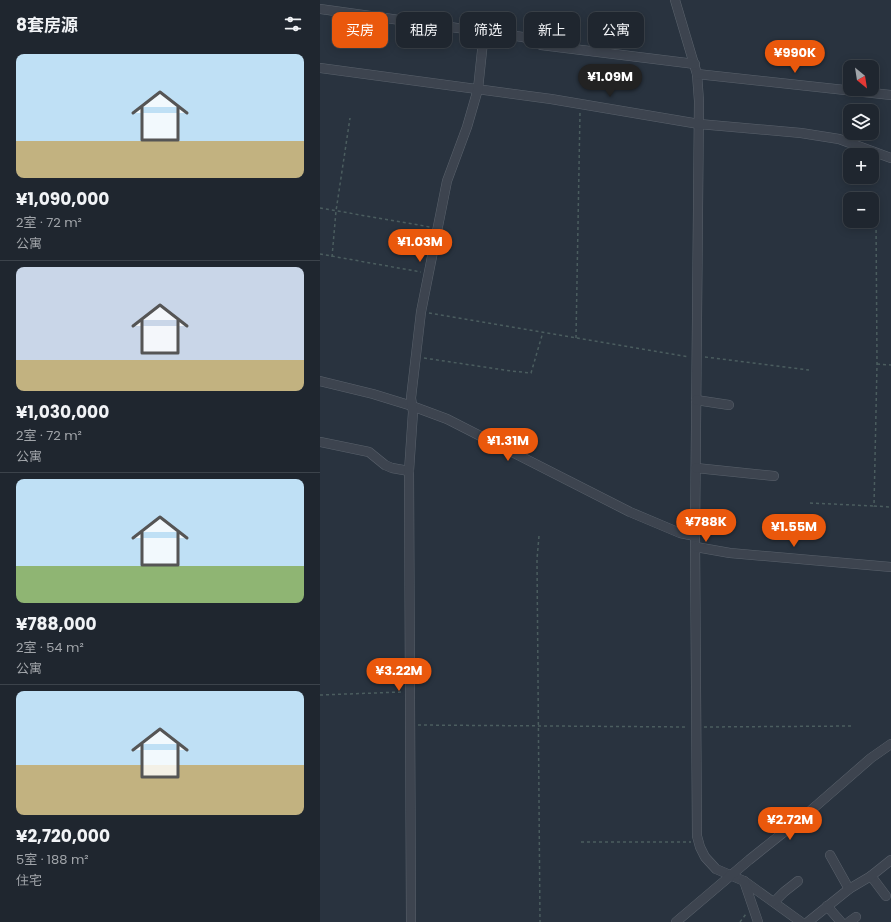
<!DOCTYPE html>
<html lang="zh">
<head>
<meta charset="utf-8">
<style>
  body { margin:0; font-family:Poppins,"Noto Sans SC",sans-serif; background:#272e37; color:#f1f3f6; height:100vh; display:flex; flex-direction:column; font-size:15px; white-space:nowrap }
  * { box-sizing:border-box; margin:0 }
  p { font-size:13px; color:#a1a5aa }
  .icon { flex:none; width:22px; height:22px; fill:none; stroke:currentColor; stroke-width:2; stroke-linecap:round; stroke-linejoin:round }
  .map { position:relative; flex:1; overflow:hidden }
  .panel { display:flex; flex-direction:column; background:#1f262f; width:320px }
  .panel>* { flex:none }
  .hud { position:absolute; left:12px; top:12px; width:380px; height:36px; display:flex; gap:8px }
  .needle { width:26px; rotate:150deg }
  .tools { position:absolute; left:523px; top:60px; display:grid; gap:8px }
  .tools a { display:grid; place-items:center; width:36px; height:36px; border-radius:8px; background:#1f262f; box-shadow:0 2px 10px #0003,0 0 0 1px #3c434b; font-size:20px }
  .price { position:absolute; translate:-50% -34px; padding:0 9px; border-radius:14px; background:#ea580c; color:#fff; font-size:13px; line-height:26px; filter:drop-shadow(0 1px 2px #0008) }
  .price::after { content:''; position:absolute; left:50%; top:24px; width:12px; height:9px; margin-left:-6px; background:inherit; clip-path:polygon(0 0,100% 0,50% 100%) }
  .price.on { background:#222; color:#fff }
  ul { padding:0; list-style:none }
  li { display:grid; align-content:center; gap:8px; height:212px; padding:0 16px }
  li+li { border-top:1px solid #3c434b }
  li span { display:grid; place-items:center; height:124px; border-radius:8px; color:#555 }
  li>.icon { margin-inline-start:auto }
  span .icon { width:72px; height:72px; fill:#fffc; stroke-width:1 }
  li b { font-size:17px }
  h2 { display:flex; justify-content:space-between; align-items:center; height:48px; padding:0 16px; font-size:17px }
  .tag { padding:0 14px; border-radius:8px; background:#1f262f; box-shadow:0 2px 10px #0003,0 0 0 1px #3c434b; font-size:14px; line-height:36px }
  .tag.on { background:#ea580c; color:#fff }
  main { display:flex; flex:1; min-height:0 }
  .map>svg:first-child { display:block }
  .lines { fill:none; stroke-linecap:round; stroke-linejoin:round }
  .minor-casing { stroke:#5a626c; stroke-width:10 }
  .path { stroke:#4b5d5f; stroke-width:1.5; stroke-dasharray:3 3; stroke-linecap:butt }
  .minor { stroke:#3d444f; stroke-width:9 }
</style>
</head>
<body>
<main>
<section class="panel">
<h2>8套房源<svg class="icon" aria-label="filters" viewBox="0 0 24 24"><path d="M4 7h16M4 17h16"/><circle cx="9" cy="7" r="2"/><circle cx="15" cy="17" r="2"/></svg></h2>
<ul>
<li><span style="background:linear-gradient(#bfe0f5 70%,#c2b280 0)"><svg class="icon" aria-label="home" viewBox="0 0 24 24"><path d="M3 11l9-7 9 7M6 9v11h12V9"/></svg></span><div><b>¥1,090,000</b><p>2室 · 72 m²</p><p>公寓</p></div></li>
<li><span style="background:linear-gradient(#c9d6e8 75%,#c2b280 0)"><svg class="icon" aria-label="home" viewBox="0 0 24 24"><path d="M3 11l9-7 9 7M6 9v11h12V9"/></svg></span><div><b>¥1,030,000</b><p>2室 · 72 m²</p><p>公寓</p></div></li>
<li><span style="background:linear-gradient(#bfe0f5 70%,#8fb573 0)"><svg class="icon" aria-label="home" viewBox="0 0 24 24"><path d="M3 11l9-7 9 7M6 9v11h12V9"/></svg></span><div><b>¥788,000</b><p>2室 · 54 m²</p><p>公寓</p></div></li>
<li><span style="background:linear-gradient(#bfe0f5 60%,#c2b280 0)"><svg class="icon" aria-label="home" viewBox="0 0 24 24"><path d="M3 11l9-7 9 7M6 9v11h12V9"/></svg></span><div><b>¥2,720,000</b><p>5室 · 188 m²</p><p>住宅</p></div></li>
</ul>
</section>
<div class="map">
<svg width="571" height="922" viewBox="0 0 571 922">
  <rect width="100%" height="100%" fill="#29333f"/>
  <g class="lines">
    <g class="minor-casing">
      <g id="minor">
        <polyline points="355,0 377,74 379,101 375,536 377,836 380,847 385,857 396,869 424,881 481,922"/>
        <polyline points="0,9 203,37 221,45 375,64"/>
        <polyline points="0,68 231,99 379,124 481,133 519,139 571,158"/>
        <polyline points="377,74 571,95"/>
        <polyline points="0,381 53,394 92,406 127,419 310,512 360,533 375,536"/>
        <polyline points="376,400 409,405"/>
        <polyline points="0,442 49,452 65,465 72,468 89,471"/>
        <polyline points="376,468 454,476"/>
        <polyline points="376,547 410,553 571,567"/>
        <polyline points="510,855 529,889"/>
        <polyline points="551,876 566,896"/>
        <polyline points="424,881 438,922"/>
        <polyline points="454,902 464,892 478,881"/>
        <polyline points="507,906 521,922"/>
        <polyline points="91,922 89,471 93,412 91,398 101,312 127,181 147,127 158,89 164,32"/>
        <polyline points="356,922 429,860 489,812 551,758 571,744"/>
        <polyline points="488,922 529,889 551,876 571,860"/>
        <polyline points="529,922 536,917"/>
      </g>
    </g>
    <g class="path">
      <polyline points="0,208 110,227"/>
      <polyline points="556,218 557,364 554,506 571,507"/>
      <polyline points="0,254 101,272"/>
      <polyline points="12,257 16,211 30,118"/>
      <polyline points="109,313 369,357"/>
      <polyline points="256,338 260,112"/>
      <polyline points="385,357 489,370"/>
      <polyline points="104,358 191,371 211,373 223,332"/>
      <polyline points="557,364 571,365"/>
      <polyline points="490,503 554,506"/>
      <polyline points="219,536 217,559 220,922"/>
      <polyline points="0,695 82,692"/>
      <polyline points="98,725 368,727"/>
      <polyline points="384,727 534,726"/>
      <polyline points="261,842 371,842"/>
      <polyline points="420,922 426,914"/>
    </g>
    <use href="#minor" class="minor"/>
  </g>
</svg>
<div class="tools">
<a><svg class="needle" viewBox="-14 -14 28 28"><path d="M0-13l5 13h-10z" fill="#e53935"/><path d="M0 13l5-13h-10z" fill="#a1a5aa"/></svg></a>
<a><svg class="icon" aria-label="layers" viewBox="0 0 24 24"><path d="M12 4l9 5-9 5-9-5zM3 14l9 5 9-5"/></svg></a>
<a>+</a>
<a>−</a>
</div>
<b class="price" style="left:475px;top:74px">¥990K</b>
<b class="price on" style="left:290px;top:98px">¥1.09M</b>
<b class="price" style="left:100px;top:263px">¥1.03M</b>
<b class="price" style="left:188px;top:462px">¥1.31M</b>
<b class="price" style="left:386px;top:543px">¥788K</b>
<b class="price" style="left:474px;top:548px">¥1.55M</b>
<b class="price" style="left:79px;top:692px">¥3.22M</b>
<b class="price" style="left:470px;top:841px">¥2.72M</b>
<div class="hud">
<a class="tag on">买房</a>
<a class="tag">租房</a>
<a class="tag">筛选</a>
<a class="tag">新上</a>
<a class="tag">公寓</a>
</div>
</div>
</main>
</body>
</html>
